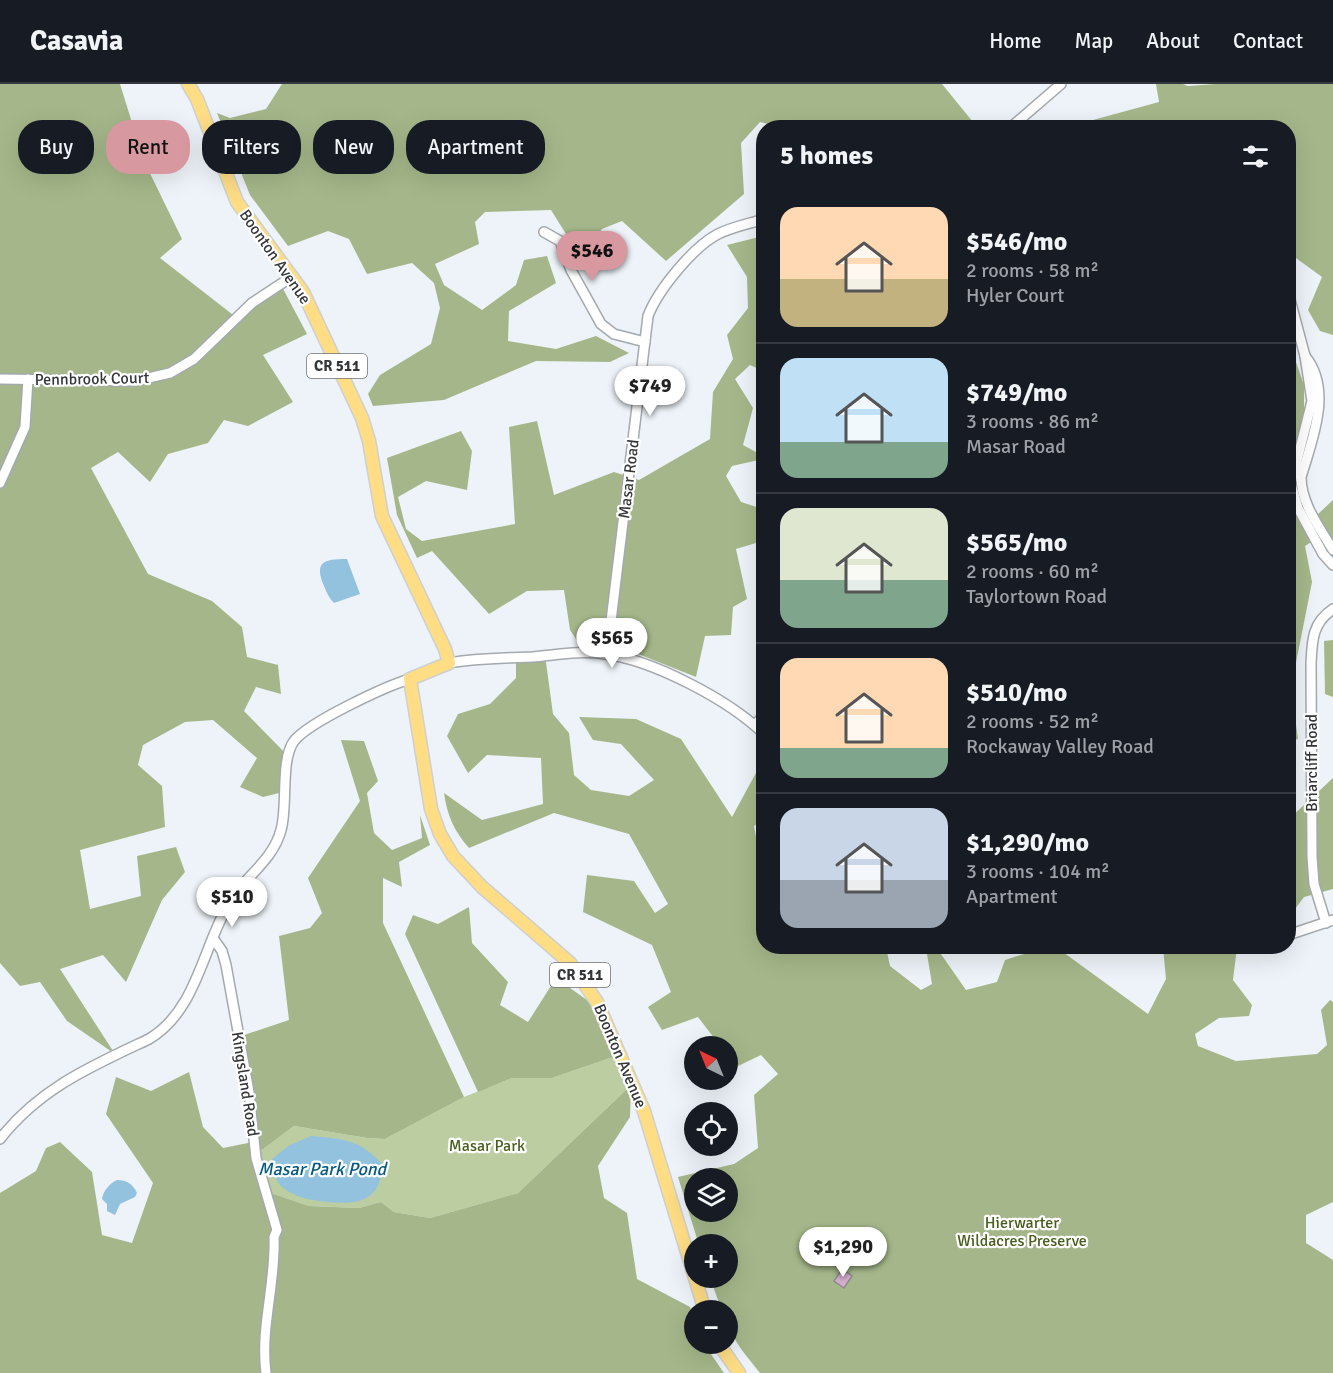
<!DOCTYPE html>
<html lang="en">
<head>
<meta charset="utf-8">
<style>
  body { margin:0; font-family:Signika,sans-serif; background:#20242c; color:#f1f3f6; height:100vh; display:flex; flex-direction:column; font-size:22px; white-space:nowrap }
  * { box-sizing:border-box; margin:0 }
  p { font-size:20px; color:#9ea1a6 }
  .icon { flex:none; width:33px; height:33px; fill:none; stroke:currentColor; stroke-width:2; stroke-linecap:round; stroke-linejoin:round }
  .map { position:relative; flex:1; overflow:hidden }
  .drawer { position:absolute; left:756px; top:36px; width:540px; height:834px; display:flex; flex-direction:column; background:#171b24; border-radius:24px; box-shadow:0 6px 24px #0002 }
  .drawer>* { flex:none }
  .guide { position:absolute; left:18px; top:36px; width:570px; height:54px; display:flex; gap:12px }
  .needle { width:39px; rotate:317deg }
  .buttons { position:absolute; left:684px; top:952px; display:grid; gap:12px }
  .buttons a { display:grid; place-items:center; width:54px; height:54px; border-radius:50%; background:#171b24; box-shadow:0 6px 24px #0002; font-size:30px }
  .price { position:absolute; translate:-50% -51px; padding:0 14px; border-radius:21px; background:#fff; color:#222; font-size:20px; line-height:39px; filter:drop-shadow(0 2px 3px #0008) }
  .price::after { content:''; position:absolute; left:50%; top:36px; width:18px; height:14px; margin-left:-9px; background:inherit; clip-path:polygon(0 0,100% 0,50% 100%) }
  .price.selected { background:#d8989f; color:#111 }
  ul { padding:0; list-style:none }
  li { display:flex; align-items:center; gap:18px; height:150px; padding:0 24px }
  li+li { border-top:2px solid #363941 }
  li span { display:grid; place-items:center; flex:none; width:168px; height:120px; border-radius:18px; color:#555 }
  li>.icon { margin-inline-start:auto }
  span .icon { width:72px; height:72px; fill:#fffc; stroke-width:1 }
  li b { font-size:26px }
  h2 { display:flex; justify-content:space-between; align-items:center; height:72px; padding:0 24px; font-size:26px }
  .tag { padding:0 21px; border-radius:24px; background:#171b24; box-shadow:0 6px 24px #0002; font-size:21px; line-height:54px }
  .tag.selected { background:#d8989f; color:#111 }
  header { display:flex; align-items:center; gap:36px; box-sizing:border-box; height:84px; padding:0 30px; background:#171b24; border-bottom:2px solid #363941 }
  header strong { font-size:28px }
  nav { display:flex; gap:33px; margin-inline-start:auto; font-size:21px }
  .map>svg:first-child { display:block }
  .green { fill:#bbcda1 }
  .forest { fill:#a5b78a; fill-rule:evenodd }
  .water { fill:#93c2df }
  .building { fill:#d6afd1; stroke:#8d888c; stroke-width:1.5 }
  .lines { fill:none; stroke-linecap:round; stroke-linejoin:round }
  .minor-casing { stroke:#a4a9ae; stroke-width:12 }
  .major-casing { stroke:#cecfcf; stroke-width:15 }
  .minor { stroke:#fff; stroke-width:9 }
  .major { stroke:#fedd85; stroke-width:12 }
  .labels { text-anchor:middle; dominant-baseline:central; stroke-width:4.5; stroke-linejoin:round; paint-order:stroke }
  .shield { fill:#fff; stroke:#717274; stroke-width:1.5 }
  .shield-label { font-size:15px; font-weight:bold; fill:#343638 }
  .street-label { font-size:16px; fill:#343638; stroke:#fff }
  .park-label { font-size:16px; fill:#475d1c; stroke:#fff }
  .water-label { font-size:18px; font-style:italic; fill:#055a81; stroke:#fff }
</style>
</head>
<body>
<header>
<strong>Casavia</strong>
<nav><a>Home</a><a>Map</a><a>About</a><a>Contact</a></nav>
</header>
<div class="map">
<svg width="1333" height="1289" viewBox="0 0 1333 1289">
  <rect width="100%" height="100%" fill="#edf3f8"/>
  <polygon class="green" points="616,972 630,1002 518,1109 430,1134 394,1128 381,1118 359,1124 309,1122 265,1107 258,1069 294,1042 367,1054 385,1055 464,1013 512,994 552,994"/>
  <g class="forest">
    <polygon points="0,0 120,0 144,77 182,155 160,174 237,234 281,201 307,250 263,271 293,318 248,342 224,336 208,359 168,370 150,398 118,368 91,384 148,490 212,517 242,543 247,573 278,581 281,610 256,603 244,627 289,673 287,707 263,713 240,703 257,674 213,636 185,638 143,661 138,681 162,702 165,743 80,766 90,825 141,812 137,772 176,763 185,788 162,816 126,898 103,871 60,885 115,970 67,937 40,898 20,902 0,879"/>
    <polygon points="282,0 942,0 973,38 970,44 784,44 760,38 741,59 744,110 666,177 622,137 602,145 581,174 551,126 485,128 475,138 479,160 435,180 444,201 482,226 516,201 524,176 547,172 556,199 509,227 508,257 556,265 596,252 629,269 610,278 536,277 444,316 373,322 368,310 380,291 431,260 440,224 434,199 412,179 367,190 349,155 328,147 288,162 250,111 217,29 230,34 266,25"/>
    <polygon points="1156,0 1183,0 1188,2 1216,0 1333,0 1333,251 1320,247 1308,226 1322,193 1289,169 1288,44 1089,43 1093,36 1159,18"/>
    <polygon points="763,152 763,287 750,281 735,295 753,324 743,361 763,372 763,375 732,382 726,392 741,418 763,425 763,464 756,459 736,465 747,515 733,523 731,551 705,552 696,593 618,562 580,561 570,546 564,506 527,507 489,530 432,467 417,474 397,431 387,374 461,347 472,367 467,406 426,397 398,413 406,445 422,457 515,440 509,343 537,337 554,411 614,388 639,396 710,355 713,308 733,275 727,251 748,224 747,193 727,161"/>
    <polygon points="1288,255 1304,301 1304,383 1299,407 1322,451 1305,462 1312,498 1291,604 1298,655 1289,657"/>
    <polygon points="1333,416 1333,461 1317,431"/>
    <polygon points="1333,556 1333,613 1325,610 1324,557"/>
    <path d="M545 571 553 630 569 649 574 691 591 706 629 712 654 696 621 660 593 656 579 633 636 635 681 655 732 733 763 676V736L754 742 763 792 764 862 886 863 890 882 921 906 932 900 927 870 936 863 966 906 997 898 1005 876 1027 869 1026 863H1056L1148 930 1166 895 1163 863H1237L1233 896 1252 921 1249 932 1219 934 1195 950 1198 962 1236 977 1317 970 1327 961 1321 926 1330 916 1333 918V1118L1306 1131V1159L1333 1176V1289H760C744 1268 728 1254 728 1227H722L710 1194H728V1161H699L678 1093 734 1080 758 1064 754 1011 778 990 761 971 736 983 728 971V963H721L698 933 662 946 648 923 671 908 652 861 583 828 587 791 634 797 655 829 668 820 629 750 554 729 469 764C454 747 447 731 444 709L482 736 543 720 541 674 487 671 468 689 447 652 458 630 490 620 516 594V573ZM694 1095H728V1128H694Z"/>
    <polygon points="341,656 364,657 378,697 367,709 374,749 392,766 422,754 420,731 430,761 399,778 402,803 383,794 383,839 464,1013 385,1055 367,1054 294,1042 258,1069 265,1107 309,1122 359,1124 381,1118 394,1128 430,1134 518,1109 629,1003 616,972 552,994 512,994 478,1008 405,850 413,831 438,840 469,823 472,859 508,898 500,921 528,938 556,894 594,921 631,1005 630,1033 598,1082 604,1114 627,1129 637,1195 690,1223 694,1236 694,1260 704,1260 724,1289 0,1289 0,1109 36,1087 46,1064 60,1058 92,1088 102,1151 132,1159 153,1099 106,1030 116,993 151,1007 189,988 203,1043 223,1064 253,1058 235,954 289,936 279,852 310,844 322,829 308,794 360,717"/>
    <polygon points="1333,694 1333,805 1304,813 1289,833 1289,735"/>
  </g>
  <g class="water">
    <path d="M347 475 360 510 334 519C329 514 327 509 324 502 314 478 323 475 347 475Z"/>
    <path d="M311 1052C343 1055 360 1055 383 1081 380 1117 359 1121 328 1118 309 1116 295 1114 281 1102 275 1096 273 1083 271 1076L288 1062Z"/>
    <path d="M117 1096C127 1096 133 1100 137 1109L135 1113 120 1120 115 1131 107 1127V1120L102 1115C103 1107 110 1099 117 1096Z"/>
  </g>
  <polygon class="building" points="842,1185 852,1192 844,1204 834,1197"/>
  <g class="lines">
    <g class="minor-casing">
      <g id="minor">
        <polyline points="1010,44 1061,0"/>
        <polyline points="544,148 560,157 571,186 601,240 614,250 645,258"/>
        <polyline points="1288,208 1305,272 1312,317 1291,400 1298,424 1323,470 1333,481"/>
        <path d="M1305 272C1333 306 1312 356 1301 393 1301 420 1320 444 1333 466"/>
        <polyline points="0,295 135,297 170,289 194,275 252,219 293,192"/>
        <polyline points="0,399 25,343 28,295"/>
        <path d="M607 570 648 232C658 206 693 163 718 150 732 143 748 140 764 135"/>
        <path d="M449 579C476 574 504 574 532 573 556 571 581 566 605 570 653 576 729 616 764 650"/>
        <polyline points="755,641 764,631"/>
        <path d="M1326 839 1314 800 1312 773 1311 580C1312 557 1312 539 1333 525"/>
        <polyline points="1288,851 1333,836"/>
        <path d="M213 854 222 867 226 881 249 1008 256 1074 277 1146 274 1153C276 1199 260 1244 266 1289"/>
        <path d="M0 1055C40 1004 92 982 149 955 198 926 203 860 231 816 247 791 273 776 281 746 288 722 280 676 294 657 309 638 386 602 410 595"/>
      </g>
    </g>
    <g class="major-casing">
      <g id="major">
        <polyline points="188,0 197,15 237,118 303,208 362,334 369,357 382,432 445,565 449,579 410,595 431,725 440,750 453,772 482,803 570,879 597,918 644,1027 705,1227"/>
        <polyline points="719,1260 739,1289"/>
      </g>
    </g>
    <use href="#minor" class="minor"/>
    <use href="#major" class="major"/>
  </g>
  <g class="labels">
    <g class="shield">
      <rect x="307" y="270" width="60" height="24" rx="4.5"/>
      <rect x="550" y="879" width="60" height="24" rx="4.5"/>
    </g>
    <g class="shield-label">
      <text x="337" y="282">CR 511</text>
      <text x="580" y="891">CR 511</text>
    </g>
    <g class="street-label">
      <text transform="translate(275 173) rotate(55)">Boonton Avenue</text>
      <text transform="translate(92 295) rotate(-1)">Pennbrook Court</text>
      <text transform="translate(629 395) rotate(-83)">Masar Road</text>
      <text transform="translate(1312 679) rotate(-90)">Briarcliff Road</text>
      <text transform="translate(620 972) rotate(67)">Boonton Avenue</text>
      <text transform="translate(245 1000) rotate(81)">Kingsland Road</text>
    </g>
    <g class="park-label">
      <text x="487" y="1062">Masar Park</text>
      <text x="1022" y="1139">Hierwarter<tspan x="1022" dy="18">Wildacres Preserve</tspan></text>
    </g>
    <g class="water-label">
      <text x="322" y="1085">Masar Park Pond</text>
    </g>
  </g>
</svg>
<div class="buttons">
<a><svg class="needle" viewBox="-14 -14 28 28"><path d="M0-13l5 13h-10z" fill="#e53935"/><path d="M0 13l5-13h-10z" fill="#9ea1a6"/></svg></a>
<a><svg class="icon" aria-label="locate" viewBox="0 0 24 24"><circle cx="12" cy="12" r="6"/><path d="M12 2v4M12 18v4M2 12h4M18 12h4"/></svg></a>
<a><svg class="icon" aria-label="layers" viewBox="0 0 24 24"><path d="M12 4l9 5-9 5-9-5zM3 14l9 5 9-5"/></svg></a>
<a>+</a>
<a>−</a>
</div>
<b class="price selected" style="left:592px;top:198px">$546</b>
<b class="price" style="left:650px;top:333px">$749</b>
<b class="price" style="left:612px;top:585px">$565</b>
<b class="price" style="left:232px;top:844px">$510</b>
<b class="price" style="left:843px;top:1194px">$1,290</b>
<div class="guide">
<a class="tag">Buy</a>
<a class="tag selected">Rent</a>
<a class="tag">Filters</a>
<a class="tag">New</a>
<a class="tag">Apartment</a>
</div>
<section class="drawer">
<h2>5 homes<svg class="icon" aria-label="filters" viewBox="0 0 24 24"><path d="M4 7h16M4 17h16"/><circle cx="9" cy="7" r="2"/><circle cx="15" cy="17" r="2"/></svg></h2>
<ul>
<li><span style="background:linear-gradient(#ffd9b3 60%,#c2b280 0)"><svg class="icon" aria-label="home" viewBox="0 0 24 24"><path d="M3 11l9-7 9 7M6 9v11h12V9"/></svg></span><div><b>$546/mo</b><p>2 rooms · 58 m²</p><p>Hyler Court</p></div></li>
<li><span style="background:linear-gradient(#bfe0f5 70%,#7fa58c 0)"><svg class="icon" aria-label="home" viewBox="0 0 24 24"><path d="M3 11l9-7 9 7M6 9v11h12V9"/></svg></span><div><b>$749/mo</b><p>3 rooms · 86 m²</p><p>Masar Road</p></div></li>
<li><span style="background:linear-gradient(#dfe7d0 60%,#7fa58c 0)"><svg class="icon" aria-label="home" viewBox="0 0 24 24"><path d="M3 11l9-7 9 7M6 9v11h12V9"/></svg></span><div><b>$565/mo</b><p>2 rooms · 60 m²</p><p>Taylortown Road</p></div></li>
<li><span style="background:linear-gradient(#ffd9b3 75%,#7fa58c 0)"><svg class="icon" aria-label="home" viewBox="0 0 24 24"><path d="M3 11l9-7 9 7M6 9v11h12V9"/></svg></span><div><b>$510/mo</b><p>2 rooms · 52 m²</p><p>Rockaway Valley Road</p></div></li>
<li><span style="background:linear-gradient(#c9d6e8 60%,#9aa5b1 0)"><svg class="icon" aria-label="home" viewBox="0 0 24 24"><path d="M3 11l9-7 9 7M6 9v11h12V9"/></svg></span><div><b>$1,290/mo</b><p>3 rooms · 104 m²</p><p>Apartment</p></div></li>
</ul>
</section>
</div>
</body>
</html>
